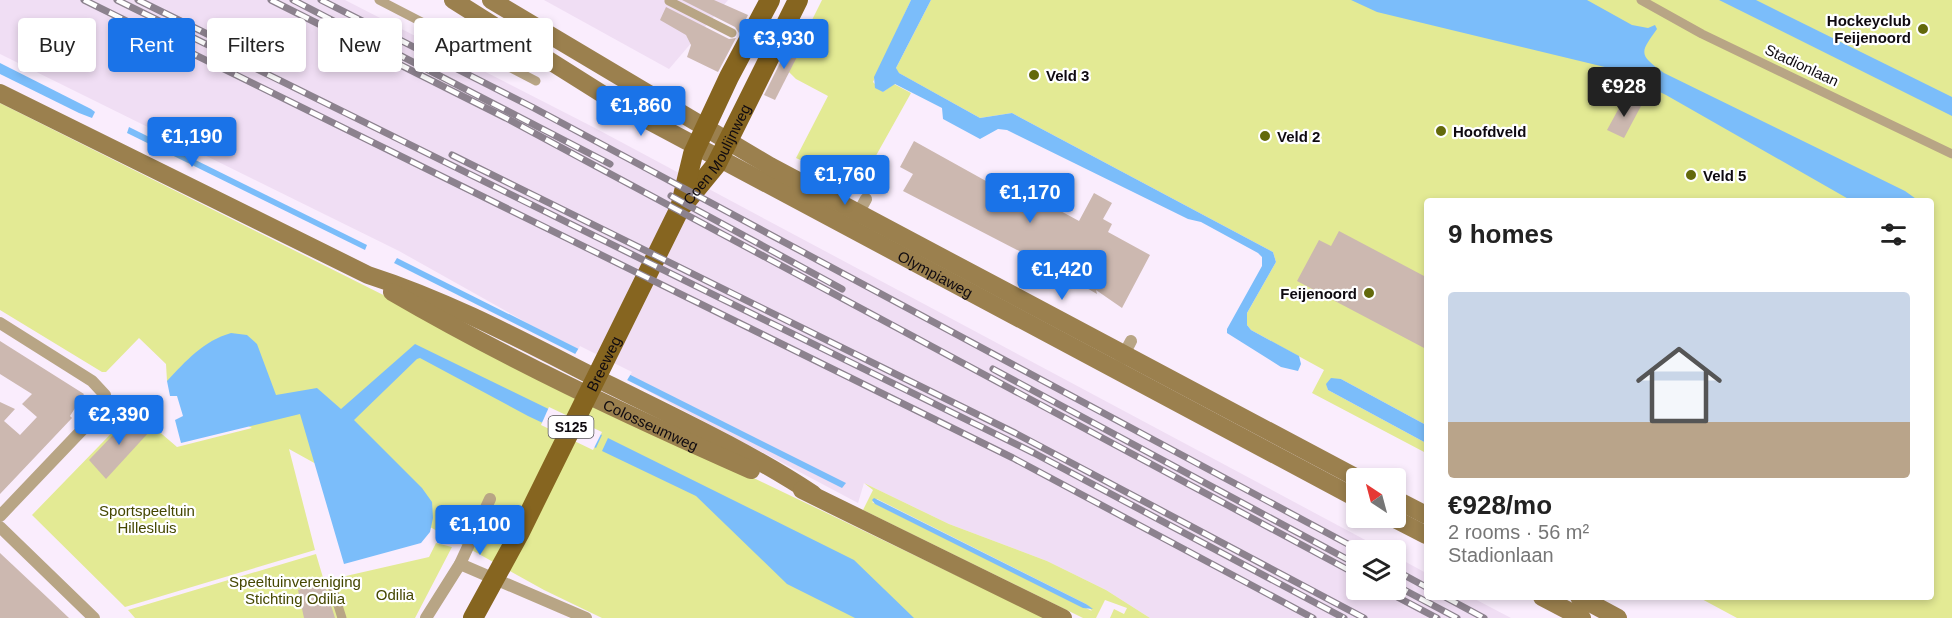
<!DOCTYPE html>
<html lang="en">
<head>
<meta charset="utf-8">
<style>
  body { margin:0; font-family:Arial,sans-serif; background:#f6f6f6; color:#222; height:100vh; display:flex; flex-direction:column; font-size:22px; white-space:nowrap }
  * { box-sizing:border-box; margin:0 }
  p { font-size:20px; color:#767676 }
  .icon { flex:none; width:33px; height:33px; fill:none; stroke:currentColor; stroke-width:2; stroke-linecap:round; stroke-linejoin:round }
  .map { position:relative; flex:1; overflow:hidden }
  .sheet { position:absolute; left:1424px; top:198px; width:510px; height:402px; display:flex; flex-direction:column; background:#fff; border-radius:6px; box-shadow:0 3px 9px #0003 }
  .sheet>* { flex:none }
  .guide { position:absolute; left:18px; top:18px; width:570px; height:54px; display:flex; gap:12px }
  .needle { width:39px; rotate:324deg }
  .tools { position:absolute; left:1346px; top:468px; display:grid; gap:12px }
  .tools a { display:grid; place-items:center; width:60px; height:60px; border-radius:6px; background:#fff; box-shadow:0 3px 9px #0003; font-size:30px }
  .price { position:absolute; translate:-50% -51px; padding:0 14px; border-radius:6px; background:#1a73e8; color:#fff; font-size:20px; line-height:39px; filter:drop-shadow(0 2px 3px #0008) }
  .price::after { content:''; position:absolute; left:50%; top:36px; width:18px; height:14px; margin-left:-9px; background:inherit; clip-path:polygon(0 0,100% 0,50% 100%) }
  .price.on { background:#222; color:#fff }
  ul { padding:0; list-style:none }
  li { display:grid; align-content:center; gap:12px; height:318px; padding:0 24px }
  li span { display:grid; place-items:center; height:186px; border-radius:6px; color:#555 }
  li>.icon { margin-inline-start:auto }
  span .icon { width:108px; height:108px; fill:#fffc; stroke-width:1 }
  li b { font-size:26px }
  h2 { display:flex; justify-content:space-between; align-items:center; height:72px; padding:0 24px; font-size:26px }
  .chip { padding:0 21px; border-radius:6px; background:#fff; box-shadow:0 3px 9px #0003; font-size:21px; line-height:54px }
  .chip.on { background:#1a73e8; color:#fff }
  .map>svg:first-child { display:block }
  .built { fill:#f0def4 }
  .green { fill:#e3ea94; fill-rule:evenodd }
  .water { fill:#7bbdfa }
  .pier { fill:#faedfd }
  .building { fill:#ccb8b0 }
  .lines { fill:none; stroke-linecap:round; stroke-linejoin:round }
  .pedestrian { stroke:#b8a585; stroke-width:9 }
  .minor { stroke:#b8a585; stroke-width:12 }
  .secondary { stroke:#9b804e; stroke-width:18 }
  .primary { stroke:#866520; stroke-width:20 }
  .rail-casing { stroke:#8c828e; stroke-width:7 }
  .rail { stroke:#fff; stroke-width:4.5; stroke-dasharray:14; stroke-linecap:butt }
  .poi-dot { fill:#63690b; stroke:#fff; stroke-width:2 }
  .labels { text-anchor:middle; dominant-baseline:central; stroke-width:4.5; stroke-linejoin:round; paint-order:stroke }
  .shield { fill:#fff; stroke:#575458; stroke-width:1.5 }
  .shield-label { font-size:14px; font-weight:bold; fill:#0f0a10 }
  .poi-label { font-size:15px; font-weight:bold; fill:#0f0a10; stroke:#fff; text-anchor:start }
  .street-label { font-size:15px; fill:#0f0a10; stroke:#fff }
  .park-label { font-size:15px; fill:#454701; stroke:#fff }
</style>
</head>
<body>
<div class="map">
<svg width="1952" height="618" viewBox="0 0 1952 618">
  <rect width="100%" height="100%" fill="#faedfd"/>
  <g class="built">
    <polygon points="0,0 345,0 593,127 1384,550 1356,550 1356,590 1395,590 1395,556 1426,573 1426,597 1471,597 1511,618 1150,618 1106,590 1047,561 949,524 864,483 858,503 675,406 399,251 0,54"/>
    <polygon points="544,0 728,0 669,69"/>
  </g>
  <g class="green">
    <polygon points="822,0 911,0 873,82 883,92 894,84 911,93 859,186 796,158 828,96 796,79 787,70"/>
    <polygon points="931,0 1952,0 1952,618 1737,618 1698,597 1730,600 1738,597 1930,597 1930,201 1426,201 1426,425 1341,379 1327,385 1328,390 1426,443 1426,453 1312,393 1324,370 1251,330 1247,325 1247,313 1276,262 1273,252 1012,113 980,118 897,72 896,68"/>
    <polygon points="0,103 629,418 1045,618 602,618 544,590 289,449 315,550 125,607 32,515 134,410 177,447 252,428 167,381 166,364 139,338 106,372 102,372 0,310"/>
    <path d="M864 483 949 524 1047 561 1106 590 1150 618H1110L1114 609 1124 614 1127 608 1105 600 1096 618H1083L863 510 873 490ZM877 499 1086 604 1092 611 872 502Z"/>
    <polygon points="436,543 452,547 415,618 135,618 128,610 316,554 324,581 429,557"/>
  </g>
  <g class="water">
    <polygon points="911,0 931,0 896,68 899,73 980,118 1012,113 1273,252 1276,262 1247,313 1247,325 1251,330 1299,356 1301,364 1298,371 1281,367 1227,333 1227,329 1262,266 1262,257 1258,253 1201,222 1188,219 1007,130 998,129 980,139 943,119 942,108 895,84 883,92 875,88 874,77"/>
    <path d="M1351 0H1587L1632 25 1648 28 1655 25 1657 29C1640 53 1638 54 1664 73L1905 191 1919 201H1852L1666 95 1613 69 1377 12Z"/>
    <polygon points="1719,0 1756,0 1952,97 1952,116"/>
    <polygon points="0,63 91,109 95,112 92,118 79,113 0,74"/>
    <polygon points="129,127 367,245 365,250 127,133"/>
    <polygon points="397,258 846,483 842,488 394,263"/>
    <path d="M231 333 247 335 257 344 276 395 317 388 341 409 415 344 602 435 596 448 528 416 420 358 417 359 354 420 422 488 432 502 433 518 430 532 421 543 344 564 300 414 181 443 175 420 183 416 177 396H170L167 381C186 361 203 341 231 333Z"/>
    <polygon points="1331,378 1341,379 1426,425 1426,443 1328,390 1326,384"/>
    <polygon points="608,438 854,560 914,618 855,618 787,584 696,496 602,451"/>
    <polygon points="874,498 1086,604 1093,609 1083,608 875,504 872,500"/>
  </g>
  <g class="pier">
    <polygon points="580,346 632,372 626,382 574,356"/>
    <polygon points="549,407 602,432 593,450 541,425"/>
  </g>
  <g class="building">
    <polygon points="682,0 714,0 748,15 739,33 735,27"/>
    <polygon points="666,7 729,39 736,38 718,72 687,57 691,45 686,35 660,20"/>
    <polygon points="792,39 803,45 775,100 764,95"/>
    <polygon points="1625,97 1641,106 1624,138 1607,130"/>
    <polygon points="914,141 995,186 1000,178 1079,221 1094,193 1112,203 1103,219 1112,224 1108,232 1150,255 1122,308 1096,290 1097,294 1054,269 903,191 913,174 900,167"/>
    <polygon points="1339,231 1426,277 1426,349 1297,281 1319,240 1331,246"/>
    <polygon points="0,341 84,394 70,416 72,418 0,494 0,402 15,409 4,421 20,435 37,417 22,404 32,394 0,374"/>
    <polygon points="133,414 150,431 106,479 89,460"/>
    <polygon points="0,553 49,599 69,618 0,618"/>
    <polygon points="324,583 335,618 304,618 298,590"/>
  </g>
  <g class="lines">
    <g class="pedestrian">
      <polyline points="379,0 536,81"/>
      <polyline points="1641,0 1702,34 1952,154"/>
      <polyline points="669,1 732,33"/>
      <polyline points="331,583 342,618"/>
    </g>
    <g class="minor">
      <polyline points="855,219 866,199"/>
      <polyline points="0,323 92,381 105,395 102,409 0,516"/>
      <polyline points="1121,360 1131,341"/>
      <polyline points="0,527 94,618"/>
      <polyline points="460,564 586,618"/>
      <polyline points="426,618 460,564 490,499"/>
    </g>
    <g class="secondary">
      <path id="s1" d="M453 0 623 107 1356 498"/>
      <polyline points="491,0 770,166 1357,478"/>
      <path d="M0 93 368 275C449 301 525 342 600 380 672 416 746 450 813 494"/>
      <path id="s2" d="M392 292C507 359 629 416 751 470"/>
      <polyline points="802,490 1063,618"/>
      <polyline points="1395,499 1426,515"/>
      <polyline points="1393,518 1426,535"/>
      <polyline points="1542,597 1582,618"/>
      <polyline points="1579,597 1618,618"/>
    </g>
    <g class="primary">
      <path id="s3" d="M684 204 716 165 798 0"/>
      <path id="s4" d="M473 618 519 534 680 208 693 154 729 77 770 0"/>
    </g>
    <g class="rail-casing">
      <g id="rail">
        <polyline points="84,0 1013,458 1313,618"/>
        <polyline points="117,0 1034,453 1344,618"/>
        <polyline points="138,0 248,54"/>
        <polyline points="271,0 506,118 1356,574"/>
        <polyline points="293,0 610,164"/>
        <polyline points="321,0 532,107 1359,550"/>
        <polyline points="452,155 1015,433 1364,618"/>
        <polyline points="671,196 842,289"/>
        <polyline points="993,369 1356,564"/>
        <polyline points="1395,570 1426,587"/>
        <polyline points="1395,585 1457,618"/>
        <polyline points="1384,590 1437,618"/>
        <polyline points="1445,597 1484,618"/>
      </g>
    </g>
    <use href="#rail" class="rail"/>
  </g>
  <g class="poi-dot">
    <circle cx="1923" cy="29" r="6"/>
    <circle cx="1034" cy="75" r="6"/>
    <circle cx="1441" cy="131" r="6"/>
    <circle cx="1265" cy="136" r="6"/>
    <circle cx="1691" cy="175" r="6"/>
    <circle cx="1369" cy="293" r="6"/>
  </g>
  <g class="labels">
    <rect class="shield" x="548.5" y="416" width="45" height="22" rx="4.5"/>
    <g class="shield-label">
      <text x="571" y="427">S125</text>
    </g>
    <g class="poi-label">
      <text x="1911" y="20" text-anchor="end">Hockeyclub<tspan x="1911" dy="17">Feijenoord</tspan></text>
      <text x="1046" y="75">Veld 3</text>
      <text x="1453" y="131">Hoofdveld</text>
      <text x="1277" y="136">Veld 2</text>
      <text x="1703" y="175">Veld 5</text>
      <text x="1357" y="293" text-anchor="end">Feijenoord</text>
    </g>
    <g class="street-label">
      <text transform="translate(1802 65) rotate(25)">Stadionlaan</text>
      <text stroke="none"><textPath href="#s3" startOffset="60">Coen Moulijnweg</textPath></text>
      <text stroke="none"><textPath href="#s1" startOffset="555">Olympiaweg</textPath></text>
      <text stroke="none"><textPath href="#s4" startOffset="286">Breeweg</textPath></text>
      <text stroke="none"><textPath href="#s2" startOffset="291">Colosseumweg</textPath></text>
    </g>
    <g class="park-label">
      <text x="147" y="510">Sportspeeltuin<tspan x="147" dy="17">Hillesluis</tspan></text>
      <text x="295" y="581">Speeltuinvereniging<tspan x="295" dy="17">Stichting Odilia</tspan></text>
      <text x="395" y="594">Odilia</text>
    </g>
  </g>
</svg>
<div class="tools">
<a><svg class="needle" viewBox="-14 -14 28 28"><path d="M0-13l5 13h-10z" fill="#e53935"/><path d="M0 13l5-13h-10z" fill="#767676"/></svg></a>
<a><svg class="icon" aria-label="layers" viewBox="0 0 24 24"><path d="M12 4l9 5-9 5-9-5zM3 14l9 5 9-5"/></svg></a>
</div>
<b class="price" style="left:784px;top:70px">€3,930</b>
<b class="price on" style="left:1624px;top:118px">€928</b>
<b class="price" style="left:641px;top:137px">€1,860</b>
<b class="price" style="left:192px;top:168px">€1,190</b>
<b class="price" style="left:845px;top:206px">€1,760</b>
<b class="price" style="left:1030px;top:224px">€1,170</b>
<b class="price" style="left:1062px;top:301px">€1,420</b>
<b class="price" style="left:119px;top:446px">€2,390</b>
<b class="price" style="left:480px;top:556px">€1,100</b>
<div class="guide">
<a class="chip">Buy</a>
<a class="chip on">Rent</a>
<a class="chip">Filters</a>
<a class="chip">New</a>
<a class="chip">Apartment</a>
</div>
<section class="sheet">
<h2>9 homes<svg class="icon" aria-label="filters" viewBox="0 0 24 24"><path d="M4 7h16M4 17h16"/><circle cx="9" cy="7" r="2"/><circle cx="15" cy="17" r="2"/></svg></h2>
<ul>
<li><span style="background:linear-gradient(#c9d6e8 70%,#b9a48a 0)"><svg class="icon" aria-label="home" viewBox="0 0 24 24"><path d="M3 11l9-7 9 7M6 9v11h12V9"/></svg></span><div><b>€928/mo</b><p>2 rooms · 56 m²</p><p>Stadionlaan</p></div></li>
</ul>
</section>
</div>
</body>
</html>
